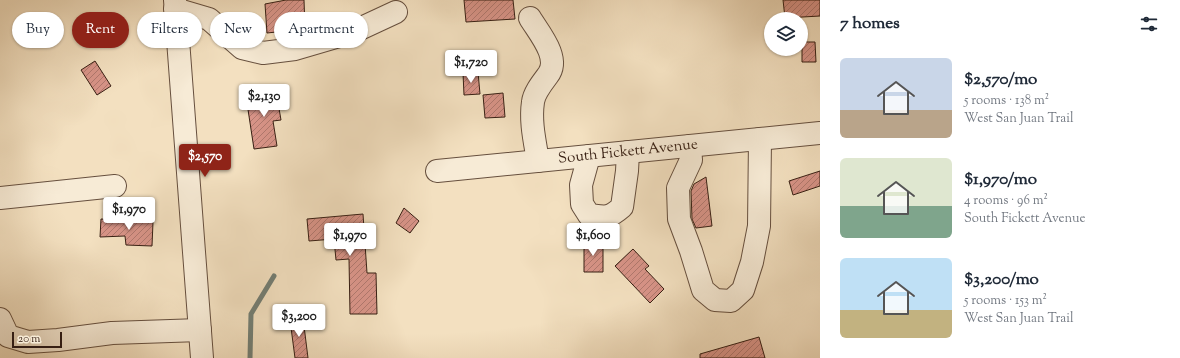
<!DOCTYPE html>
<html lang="en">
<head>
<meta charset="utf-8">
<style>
  body { margin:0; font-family:"Sorts Mill Goudy",serif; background:#f6f6f7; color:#1f2937; height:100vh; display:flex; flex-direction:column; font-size:15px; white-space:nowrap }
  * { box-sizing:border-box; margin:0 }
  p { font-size:13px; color:#747a83 }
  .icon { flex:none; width:22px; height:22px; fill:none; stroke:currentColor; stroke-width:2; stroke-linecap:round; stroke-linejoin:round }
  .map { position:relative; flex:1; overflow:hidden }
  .side { display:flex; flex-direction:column; background:#fff; width:360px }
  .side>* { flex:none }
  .guide { position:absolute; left:12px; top:12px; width:380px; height:36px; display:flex; gap:8px }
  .buttons { position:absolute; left:764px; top:12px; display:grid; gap:8px }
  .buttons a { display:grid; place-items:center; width:44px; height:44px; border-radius:50%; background:#fff; box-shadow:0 1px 3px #0004; font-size:20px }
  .scale { position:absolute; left:12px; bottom:10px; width:50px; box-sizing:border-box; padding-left:4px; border:2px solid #371f13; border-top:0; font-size:11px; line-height:14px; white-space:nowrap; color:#371f13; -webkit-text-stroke:3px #f7ebd6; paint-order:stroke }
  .price { position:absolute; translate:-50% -34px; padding:0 9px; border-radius:4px; background:#fff; color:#222; font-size:13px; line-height:26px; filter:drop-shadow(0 1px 2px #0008) }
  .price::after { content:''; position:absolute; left:50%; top:24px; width:12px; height:9px; margin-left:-6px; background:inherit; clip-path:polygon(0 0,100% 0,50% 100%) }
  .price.on { background:#8f2418; color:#fff }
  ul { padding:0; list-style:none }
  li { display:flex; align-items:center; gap:12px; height:100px; padding:0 20px }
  li span { display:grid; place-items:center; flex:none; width:112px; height:80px; border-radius:6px; color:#555 }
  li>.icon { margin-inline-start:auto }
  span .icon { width:48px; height:48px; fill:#fffc; stroke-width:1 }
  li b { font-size:17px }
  h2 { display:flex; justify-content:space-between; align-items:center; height:48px; padding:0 20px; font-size:17px }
  .pill { padding:0 14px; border-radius:18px; background:#fff; box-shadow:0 1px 3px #0004; font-size:14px; line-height:36px }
  .pill.on { background:#8f2418; color:#fff }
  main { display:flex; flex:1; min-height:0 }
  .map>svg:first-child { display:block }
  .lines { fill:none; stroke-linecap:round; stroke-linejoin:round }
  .stream { stroke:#737e74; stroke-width:5 }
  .building { fill:url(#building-hatch); stroke:#371f13 }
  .minor-casing { stroke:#664f3e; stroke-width:24 }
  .minor { stroke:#f7ebd6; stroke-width:22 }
  .labels { text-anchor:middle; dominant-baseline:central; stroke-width:3.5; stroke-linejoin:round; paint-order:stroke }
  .street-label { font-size:15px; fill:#371f13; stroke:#f7ebd6 }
</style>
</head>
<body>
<main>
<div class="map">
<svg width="820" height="358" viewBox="0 0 820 358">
  <defs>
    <pattern id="building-hatch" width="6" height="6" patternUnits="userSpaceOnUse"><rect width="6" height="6" fill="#d89488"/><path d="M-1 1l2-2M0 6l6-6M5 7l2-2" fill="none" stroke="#b0786e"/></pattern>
  </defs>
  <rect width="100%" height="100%" fill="#f3e0c0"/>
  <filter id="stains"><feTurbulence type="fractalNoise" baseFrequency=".005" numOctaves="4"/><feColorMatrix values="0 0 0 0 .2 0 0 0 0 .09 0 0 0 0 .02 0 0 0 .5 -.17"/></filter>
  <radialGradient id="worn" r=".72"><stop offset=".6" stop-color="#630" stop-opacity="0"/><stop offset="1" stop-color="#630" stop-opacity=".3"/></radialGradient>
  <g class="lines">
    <polyline class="stream" points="250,358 251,314 274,276"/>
  </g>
  <g class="building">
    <polygon points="286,0 304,0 305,29 267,33 265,4"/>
    <polygon points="464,0 513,0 515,19 466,22"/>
    <polygon points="783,0 820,0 820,16 785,18"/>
    <polygon points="802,42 815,42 816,62 802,62"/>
    <polygon points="95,61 111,86 97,95 81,70"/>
    <polygon points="478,72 480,94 464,95 463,73"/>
    <polygon points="275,85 281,120 273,121 277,146 254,149 247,103 260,100 258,87"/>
    <polygon points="503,93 505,117 485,118 483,95"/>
    <polygon points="820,171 820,186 793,195 789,181"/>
    <polygon points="706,177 712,226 696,228 692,219 691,191 694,184"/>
    <polygon points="404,208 419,221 410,233 396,223"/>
    <polygon points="363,214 367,273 376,273 377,314 350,314 349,259 336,260 334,239 309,241 307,219"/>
    <polygon points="101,219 153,222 152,246 126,245 125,236 100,237"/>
    <polygon points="584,242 603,243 603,272 584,272"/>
    <polygon points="633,249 649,266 645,269 664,289 650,303 615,266"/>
    <polygon points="303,318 308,358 295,358 290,320"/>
    <polygon points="759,337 765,358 700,358 700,354"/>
  </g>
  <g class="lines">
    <g class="minor-casing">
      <g id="minor">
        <polyline points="175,0 202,358"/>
        <polyline points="175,9 209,19 242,48 263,53 295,49 353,32 396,12"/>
        <path d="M530 18C539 33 561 58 548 75 542 83 534 93 533 102 530 122 535 142 538 161"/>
        <polyline points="690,146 691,160 678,188 679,219 691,251 703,290 715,300 731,301 743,290 752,262 759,226 760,139"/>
        <path d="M589 156 581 185 582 204 589 215C607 217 608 219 622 207L627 171 628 152"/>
        <polyline points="437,171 820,133"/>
        <polyline points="0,198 115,186"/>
        <polyline points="0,319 8,336 28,342 58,340 112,333 200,330"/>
      </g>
    </g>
    <use href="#minor" class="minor"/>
  </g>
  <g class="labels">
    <g class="street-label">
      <text transform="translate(628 152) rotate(-6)">South Fickett Avenue</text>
    </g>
  </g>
  <rect width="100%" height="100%" filter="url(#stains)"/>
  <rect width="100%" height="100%" fill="url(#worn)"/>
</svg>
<div class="buttons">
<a><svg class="icon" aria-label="layers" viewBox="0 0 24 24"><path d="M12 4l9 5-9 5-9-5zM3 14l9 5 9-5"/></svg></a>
</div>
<div class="scale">20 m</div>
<b class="price" style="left:471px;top:84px">$1,720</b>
<b class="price" style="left:264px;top:118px">$2,130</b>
<b class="price on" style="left:205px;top:178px">$2,570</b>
<b class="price" style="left:129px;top:231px">$1,970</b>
<b class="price" style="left:350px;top:257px">$1,970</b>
<b class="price" style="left:593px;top:257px">$1,600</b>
<b class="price" style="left:299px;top:338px">$3,200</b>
<div class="guide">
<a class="pill">Buy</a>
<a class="pill on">Rent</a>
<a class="pill">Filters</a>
<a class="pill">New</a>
<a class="pill">Apartment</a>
</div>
</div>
<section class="side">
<h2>7 homes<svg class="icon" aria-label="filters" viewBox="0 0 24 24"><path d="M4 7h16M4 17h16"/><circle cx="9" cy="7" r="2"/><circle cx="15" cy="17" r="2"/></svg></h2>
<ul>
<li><span style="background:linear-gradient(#c9d6e8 65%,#b9a48a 0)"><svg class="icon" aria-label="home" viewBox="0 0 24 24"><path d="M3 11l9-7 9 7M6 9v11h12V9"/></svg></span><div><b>$2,570/mo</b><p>5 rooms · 138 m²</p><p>West San Juan Trail</p></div></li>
<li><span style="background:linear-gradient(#dfe7d0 60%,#7fa58c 0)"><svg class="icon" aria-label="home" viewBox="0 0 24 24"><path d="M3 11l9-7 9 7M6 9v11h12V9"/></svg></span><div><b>$1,970/mo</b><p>4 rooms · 96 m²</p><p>South Fickett Avenue</p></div></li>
<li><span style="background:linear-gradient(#bfe0f5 65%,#c2b280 0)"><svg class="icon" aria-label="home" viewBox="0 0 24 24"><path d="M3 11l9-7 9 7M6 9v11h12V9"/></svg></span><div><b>$3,200/mo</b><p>5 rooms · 153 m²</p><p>West San Juan Trail</p></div></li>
</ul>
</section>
</main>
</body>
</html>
